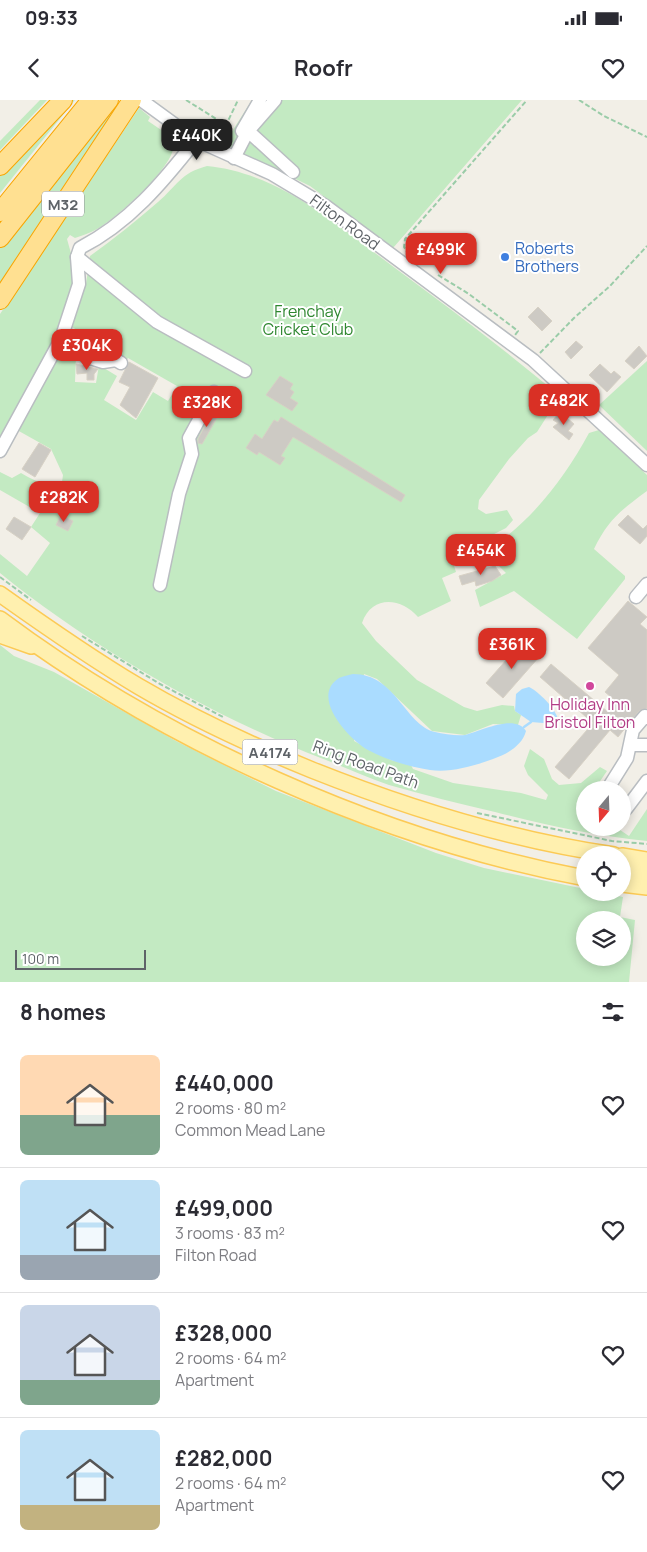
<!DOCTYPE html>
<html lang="en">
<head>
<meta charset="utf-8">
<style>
  body { margin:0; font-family:Manrope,sans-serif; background:#f7f7f7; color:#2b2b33; height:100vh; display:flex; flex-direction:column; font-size:19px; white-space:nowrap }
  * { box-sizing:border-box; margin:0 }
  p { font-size:16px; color:#7c7c81 }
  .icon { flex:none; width:28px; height:28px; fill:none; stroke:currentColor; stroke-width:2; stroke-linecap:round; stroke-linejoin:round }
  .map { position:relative; height:882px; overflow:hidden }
  .drawer { display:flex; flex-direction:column; background:#fff; flex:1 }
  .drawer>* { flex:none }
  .needle { width:32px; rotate:199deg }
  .fabs { position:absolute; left:576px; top:681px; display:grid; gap:10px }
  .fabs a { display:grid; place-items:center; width:55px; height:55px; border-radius:50%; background:#fff; box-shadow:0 2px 12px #0003; font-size:25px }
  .scale { position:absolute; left:15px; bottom:12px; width:131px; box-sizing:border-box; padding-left:5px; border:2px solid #5e6368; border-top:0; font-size:14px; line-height:18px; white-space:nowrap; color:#5e6368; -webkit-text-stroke:4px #fff; paint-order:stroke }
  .price { position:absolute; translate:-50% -42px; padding:0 11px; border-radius:10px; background:#d93025; color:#fff; font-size:16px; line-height:32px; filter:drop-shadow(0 1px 2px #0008) }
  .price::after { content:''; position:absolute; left:50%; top:30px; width:15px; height:11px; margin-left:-8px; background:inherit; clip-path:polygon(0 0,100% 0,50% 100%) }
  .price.current { background:#222; color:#fff }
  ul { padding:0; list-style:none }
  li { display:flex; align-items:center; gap:15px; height:125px; padding:0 20px }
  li+li { border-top:1px solid #e1e1e2 }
  li span { display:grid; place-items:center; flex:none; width:140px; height:100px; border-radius:8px; color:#555 }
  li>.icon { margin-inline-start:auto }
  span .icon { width:60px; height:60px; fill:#fffc; stroke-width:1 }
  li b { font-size:21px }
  h2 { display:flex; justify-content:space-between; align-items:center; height:60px; padding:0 20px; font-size:21px }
  .status { display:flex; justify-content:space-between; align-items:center; height:35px; padding:0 25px; background:#fff; direction:ltr }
  .status svg { height:14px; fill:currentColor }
  header { display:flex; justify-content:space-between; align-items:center; height:65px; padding:0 20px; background:#fff; font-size:22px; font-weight:700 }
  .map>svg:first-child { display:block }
  .green { fill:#c3eac2; fill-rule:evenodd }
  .water { fill:#aadcff }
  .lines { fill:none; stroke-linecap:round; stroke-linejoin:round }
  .stream { stroke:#aadcff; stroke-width:2.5 }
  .building { fill:#cdcac4; stroke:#d7d1c5 }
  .minor-casing { stroke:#b9bdc1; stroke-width:15 }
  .major-casing { stroke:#fcca55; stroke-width:18 }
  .highway-casing { stroke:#f9a500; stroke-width:20 }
  .path { stroke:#9acca8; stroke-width:2; stroke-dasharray:5 2.5; stroke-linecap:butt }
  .minor { stroke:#fff; stroke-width:12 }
  .major { stroke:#fff0af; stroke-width:15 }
  .highway { stroke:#ffe091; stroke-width:18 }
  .shop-dot { fill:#3f7fe0; stroke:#fff; stroke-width:2 }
  .hotel-dot { fill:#d1479c; stroke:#fff; stroke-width:2 }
  .labels { text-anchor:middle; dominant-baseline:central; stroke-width:4; stroke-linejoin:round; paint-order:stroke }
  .shield { fill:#fff; stroke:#8e9295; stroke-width:1 }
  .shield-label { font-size:15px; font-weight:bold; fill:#5e6368 }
  .street-label { font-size:16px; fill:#5e6368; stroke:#fff }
  .shop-label { font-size:16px; fill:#366cbe; stroke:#fff; text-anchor:start }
  .park-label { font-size:16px; fill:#2f8730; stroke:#fff }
  .hotel-label { font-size:16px; fill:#b23c85; stroke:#fff }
</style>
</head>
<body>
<div class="status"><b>09:33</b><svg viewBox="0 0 49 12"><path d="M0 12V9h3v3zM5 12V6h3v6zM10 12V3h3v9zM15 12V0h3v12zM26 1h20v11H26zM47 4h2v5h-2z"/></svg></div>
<header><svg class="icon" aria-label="back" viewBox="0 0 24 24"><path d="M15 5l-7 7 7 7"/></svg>Roofr<svg class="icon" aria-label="heart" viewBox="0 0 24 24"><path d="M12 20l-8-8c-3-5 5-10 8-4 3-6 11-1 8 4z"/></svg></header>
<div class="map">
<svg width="647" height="882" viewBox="0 0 647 882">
  <rect width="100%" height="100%" fill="#f2efe7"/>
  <g class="green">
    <polygon points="40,0 47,0 0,50 0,41"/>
    <polygon points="70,0 75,0 0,93 0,71"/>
    <polygon points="121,0 126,0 76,67 0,183 0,148"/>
    <polygon points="252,0 522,0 393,148 310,86 224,44"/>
    <path d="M139 8 150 17 148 21 173 38C184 60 115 119 97 129 90 133 83 135 75 138L70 135 67 139 77 175 67 214 0 343V214Z"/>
    <path d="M207 66C280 73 338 126 395 168 451 209 506 251 560 296L537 332 528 338 509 359 479 400 478 409 486 414 507 410 513 420 506 428 451 456 456 472 442 478 451 501 418 517C402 498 372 494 362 523L376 541 417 580 464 607 477 611 502 605 514 606 515 611 521 615 518 625 493 624 465 635 432 631 377 579 364 574 354 641 391 660 411 665 413 669 453 683 521 693 546 700 548 695 528 675 524 666 530 649 544 659 552 679 559 685 581 683 600 667 607 671 594 690H585V728H617L629 736 647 709V741C595 736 545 725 495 712 460 704 424 695 389 685 368 678 347 668 326 660 212 616 95 550 0 473V454L27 476 50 443 31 427 40 413 0 390V372L12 378 21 373C33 380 47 388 62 382L63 375 51 349 17 330 63 247 76 256 75 282 96 283 99 265 117 276 104 300 136 320 153 292 168 301 177 286 128 258 126 261 101 260 77 245 87 236 72 227 86 184 90 156C114 139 136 121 158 102 177 86 180 73 207 66Z"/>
    <polygon points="647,261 647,351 599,305"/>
    <path d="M599 330 647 375V391C621 410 608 420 594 449L625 476V479L577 539 514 491 480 507 475 490 506 473 496 463 490 449C533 419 564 379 589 333Z"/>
    <path d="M0 545 14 556 54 572 176 641 276 691 436 753 484 768 585 789V792L604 793 623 797 620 817 635 820 629 882H0ZM585 820H622V858H585Z"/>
  </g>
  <g class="water">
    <path d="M353 574C396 574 405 625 435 632 444 634 456 636 465 635 479 632 515 613 526 631 522 646 507 654 493 659 474 666 450 673 430 670 410 667 386 660 368 650 350 640 309 597 339 578 343 576 349 575 353 574Z"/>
    <path d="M529 587C539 592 555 608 558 619L555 624 531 622 515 611 516 594 522 589Z"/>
  </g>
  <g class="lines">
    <polyline class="stream" points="524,627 531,622"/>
  </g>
  <g class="building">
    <polygon points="538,207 552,221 542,231 528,217"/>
    <polygon points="576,241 583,247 571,259 565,252"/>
    <polygon points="639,246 647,256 634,269 625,261"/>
    <polygon points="129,262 158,278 136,318 120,305 130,287 119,282"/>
    <polygon points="76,264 98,269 94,274 94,280 87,280 87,273 77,274"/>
    <polygon points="600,264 611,274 614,271 621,277 607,292 589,275"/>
    <polygon points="280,276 293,284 290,289 294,292 290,298 298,303 292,311 266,295"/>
    <polygon points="560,312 574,324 568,331 573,334 569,340 553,327 558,323 553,320"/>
    <polygon points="212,313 218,316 202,344 198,343 198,339"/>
    <polygon points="281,317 405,395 401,402 293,337 281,356 285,358 280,365 259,352 257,355 246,348 255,334 262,339 274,320 278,322"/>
    <polygon points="39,343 51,350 35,377 22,369"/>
    <polygon points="61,415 73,421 68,431 56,425"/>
    <polygon points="628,415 643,429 647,425 647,436 640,444 618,425"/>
    <polygon points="14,417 31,427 22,440 6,429"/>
    <polygon points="495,466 501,475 492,481 476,486 475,481 462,485 459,476"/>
    <polygon points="628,501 647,517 640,524 647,530 647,608 639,611 618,637 610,630 569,679 555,667 593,623 540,577 551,564 608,612 617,602 605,592 619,575 588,548"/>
    <polygon points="522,542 539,557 503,598 486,583"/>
  </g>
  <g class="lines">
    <g class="minor-casing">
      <g id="minor">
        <polyline points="141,0 196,40 272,74 327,107 533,260 647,365"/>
        <polyline points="242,31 260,0"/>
        <polyline points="248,31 293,72"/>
        <polyline points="234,58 248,31 275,0"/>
        <polyline points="77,157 157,222 245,271"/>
        <polyline points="61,239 87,257 103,262 116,260 121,263"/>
        <path d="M0 351 61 239 79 184 77 157 80 148C129 123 163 82 196 40"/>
        <polyline points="160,485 179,394 192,354 189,338 214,292"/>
        <polyline points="636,497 647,484"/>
        <polyline points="631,645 647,645"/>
        <polyline points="607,690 627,658 633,630 645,616 647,618"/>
        <polyline points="622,709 626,709 647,681"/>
      </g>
    </g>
    <g class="major-casing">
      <g id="major">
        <path d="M0 494C45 526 91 558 138 586 194 619 253 646 312 670 410 709 510 740 614 755"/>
        <path d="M0 519C166 643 382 740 585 778"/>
        <polyline points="0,535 31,546"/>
        <polyline points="622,756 647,760"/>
        <polyline points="622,769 647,773"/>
        <polyline points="622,784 647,787"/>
      </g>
    </g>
    <g class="highway-casing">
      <g id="highway">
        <polyline points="0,66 63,0"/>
        <polyline points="0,112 91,0"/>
        <polyline points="0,138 109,0"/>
        <polyline points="0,200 132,0"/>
      </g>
    </g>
    <g class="path">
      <polyline points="186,0 226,25"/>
      <polyline points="579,0 604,16 647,37"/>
      <polyline points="219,40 238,0"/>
      <polyline points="409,155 404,147 405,139 527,0"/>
      <polyline points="438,175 469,194 518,231 515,235"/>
      <polyline points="540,253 574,218 610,186 647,146"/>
      <polyline points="0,477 31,500"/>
      <polyline points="82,536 160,584 225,618"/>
      <polyline points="477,713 612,741 647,744"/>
    </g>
    <use href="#minor" class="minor"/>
    <use href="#major" class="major"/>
    <use href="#highway" class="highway"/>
  </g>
  <circle class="shop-dot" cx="505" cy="157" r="5"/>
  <circle class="hotel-dot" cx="590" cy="586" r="5"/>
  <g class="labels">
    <g class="shield">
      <rect x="42" y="91.5" width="42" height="25" rx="4"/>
      <rect x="242.5" y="639.5" width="55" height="25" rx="4"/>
    </g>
    <g class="shield-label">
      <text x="63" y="104">M32</text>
      <text x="270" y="652">A4174</text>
    </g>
    <g class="street-label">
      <text transform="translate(345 122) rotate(36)">Filton Road</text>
      <text transform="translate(366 664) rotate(20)">Ring Road Path</text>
    </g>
    <g class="shop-label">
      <text x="515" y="148">Roberts<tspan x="515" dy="18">Brothers</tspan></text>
    </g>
    <g class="park-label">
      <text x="308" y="211">Frenchay<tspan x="308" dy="18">Cricket Club</tspan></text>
    </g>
    <g class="hotel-label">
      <text x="590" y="604">Holiday Inn<tspan x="590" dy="18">Bristol Filton</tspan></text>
    </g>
  </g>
</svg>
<div class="fabs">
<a><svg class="needle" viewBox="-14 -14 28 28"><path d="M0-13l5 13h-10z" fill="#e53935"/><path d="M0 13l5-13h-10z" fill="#7c7c81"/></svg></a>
<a><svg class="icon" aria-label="locate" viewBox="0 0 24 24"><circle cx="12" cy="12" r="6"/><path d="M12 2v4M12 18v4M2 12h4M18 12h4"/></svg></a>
<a><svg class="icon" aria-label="layers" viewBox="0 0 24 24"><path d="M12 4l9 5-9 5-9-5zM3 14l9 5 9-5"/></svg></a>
</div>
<div class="scale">100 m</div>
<b class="price current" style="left:197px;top:61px">£440K</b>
<b class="price" style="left:441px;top:175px">£499K</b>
<b class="price" style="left:87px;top:271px">£304K</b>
<b class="price" style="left:564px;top:326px">£482K</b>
<b class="price" style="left:207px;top:328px">£328K</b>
<b class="price" style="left:64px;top:423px">£282K</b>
<b class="price" style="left:481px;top:476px">£454K</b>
<b class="price" style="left:512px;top:570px">£361K</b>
</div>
<section class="drawer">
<h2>8 homes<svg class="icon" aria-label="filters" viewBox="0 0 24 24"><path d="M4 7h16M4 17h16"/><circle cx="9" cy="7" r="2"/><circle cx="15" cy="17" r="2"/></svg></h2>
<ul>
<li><span style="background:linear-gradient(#ffd9b3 60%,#7fa58c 0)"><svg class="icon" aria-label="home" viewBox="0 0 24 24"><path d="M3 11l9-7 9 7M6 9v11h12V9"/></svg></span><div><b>£440,000</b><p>2 rooms · 80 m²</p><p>Common Mead Lane</p></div><svg class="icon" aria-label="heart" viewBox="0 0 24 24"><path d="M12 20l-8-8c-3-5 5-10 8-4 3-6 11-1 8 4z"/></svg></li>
<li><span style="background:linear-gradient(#bfe0f5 75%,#9aa5b1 0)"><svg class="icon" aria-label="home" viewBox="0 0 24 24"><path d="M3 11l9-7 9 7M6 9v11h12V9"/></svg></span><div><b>£499,000</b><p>3 rooms · 83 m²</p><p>Filton Road</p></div><svg class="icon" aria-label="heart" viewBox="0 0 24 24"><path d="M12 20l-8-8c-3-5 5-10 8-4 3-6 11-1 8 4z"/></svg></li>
<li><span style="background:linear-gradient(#c9d6e8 75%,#7fa58c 0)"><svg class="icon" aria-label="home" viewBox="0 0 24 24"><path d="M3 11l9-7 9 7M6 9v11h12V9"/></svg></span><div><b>£328,000</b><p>2 rooms · 64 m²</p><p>Apartment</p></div><svg class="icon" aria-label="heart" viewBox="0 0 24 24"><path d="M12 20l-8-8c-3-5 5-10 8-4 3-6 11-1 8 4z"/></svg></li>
<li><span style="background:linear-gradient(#bfe0f5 75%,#c2b280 0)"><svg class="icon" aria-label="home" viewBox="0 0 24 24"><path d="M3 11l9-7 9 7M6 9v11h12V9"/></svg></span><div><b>£282,000</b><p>2 rooms · 64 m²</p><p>Apartment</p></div><svg class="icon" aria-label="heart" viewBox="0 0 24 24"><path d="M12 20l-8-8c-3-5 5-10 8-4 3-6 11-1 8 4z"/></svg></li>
</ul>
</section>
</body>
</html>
